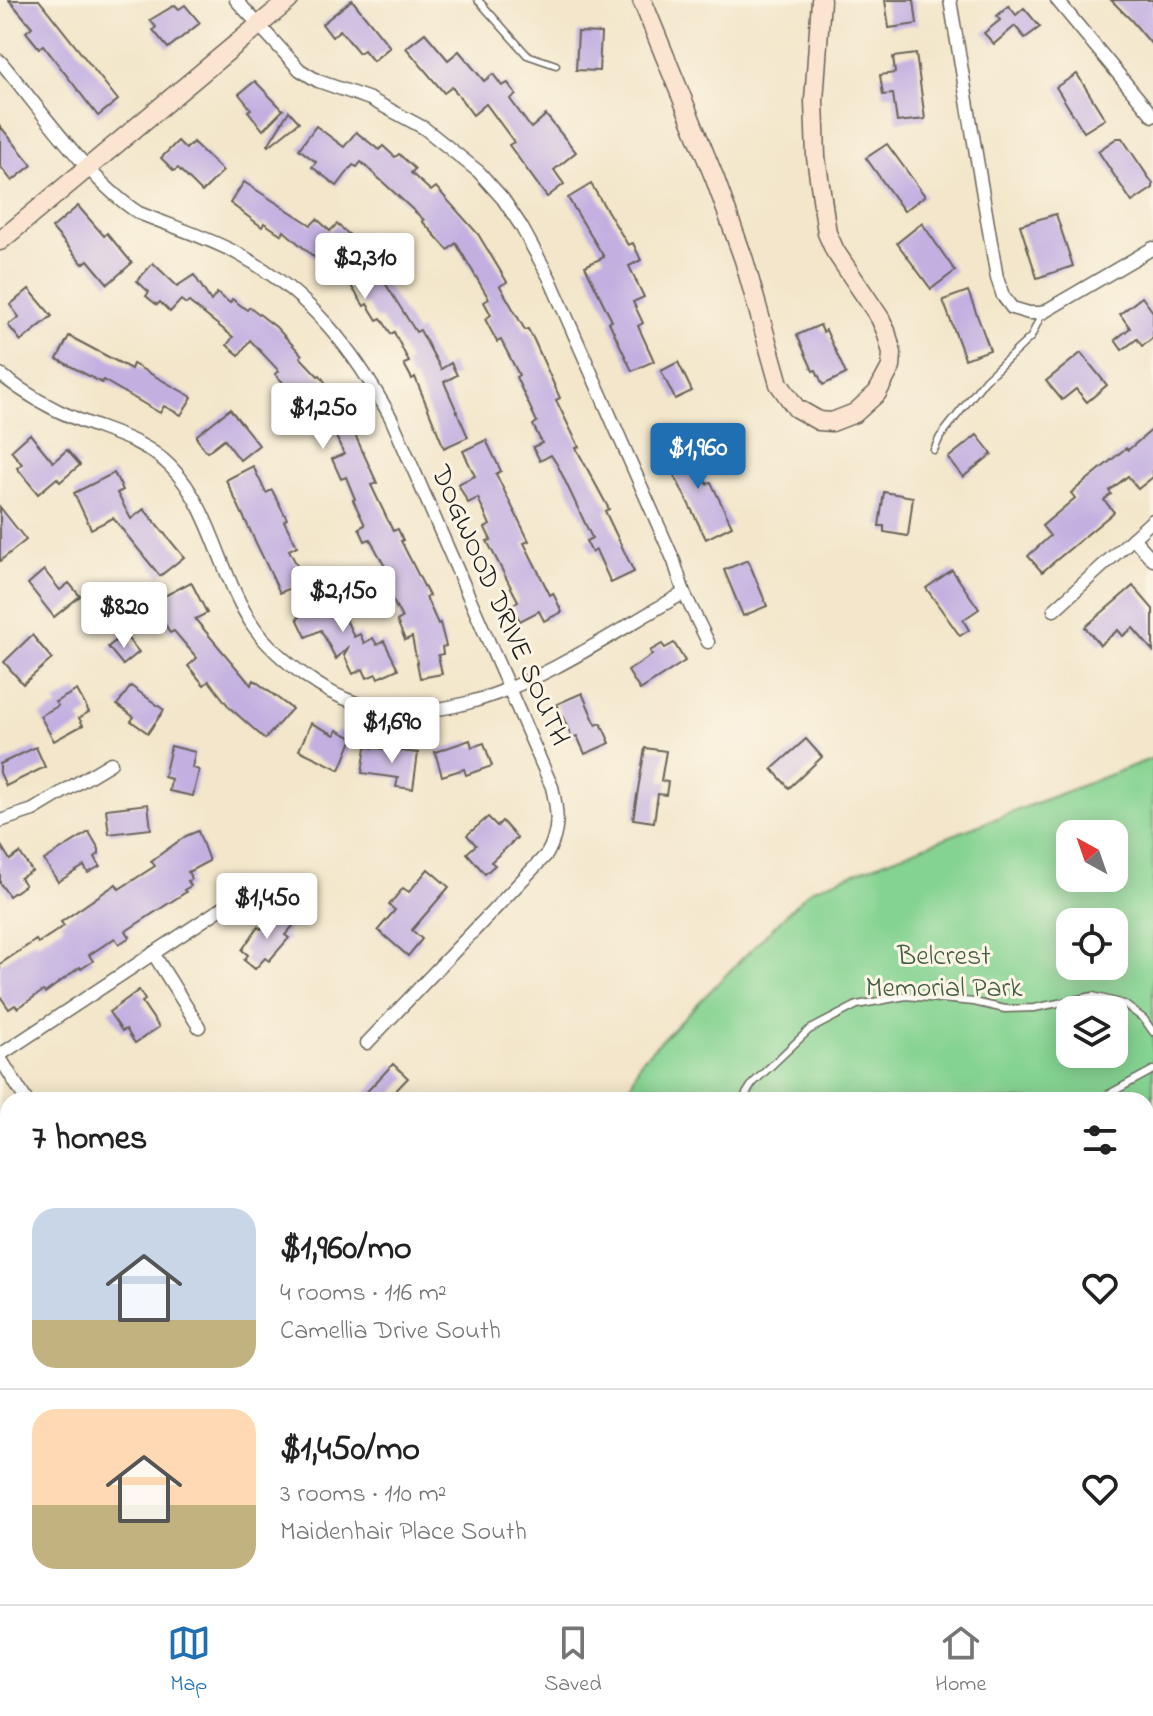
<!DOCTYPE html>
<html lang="en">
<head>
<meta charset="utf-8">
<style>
  body { margin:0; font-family:"Indie Flower",sans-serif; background:#f2f2f2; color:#222; height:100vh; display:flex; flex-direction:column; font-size:30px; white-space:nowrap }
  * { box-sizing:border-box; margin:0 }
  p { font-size:26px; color:#767676 }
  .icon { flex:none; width:44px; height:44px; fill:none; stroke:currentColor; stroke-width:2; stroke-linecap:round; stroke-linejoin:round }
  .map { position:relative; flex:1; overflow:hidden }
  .sheet { position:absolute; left:0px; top:1092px; width:1154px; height:512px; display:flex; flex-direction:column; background:#fff; border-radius:24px 24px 0 0; box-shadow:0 4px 20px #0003 }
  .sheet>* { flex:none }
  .needle { width:52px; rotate:320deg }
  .tools { position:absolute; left:1056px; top:820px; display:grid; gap:16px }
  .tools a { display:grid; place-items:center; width:72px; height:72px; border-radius:16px; background:#fff; box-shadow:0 4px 20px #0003; font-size:40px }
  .price { position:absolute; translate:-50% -68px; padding:0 18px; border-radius:8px; background:#fff; color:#222; font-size:26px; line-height:52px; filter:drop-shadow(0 2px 4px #0008) }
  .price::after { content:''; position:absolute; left:50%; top:48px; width:24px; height:18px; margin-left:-12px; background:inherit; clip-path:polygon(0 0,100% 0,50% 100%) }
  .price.active { background:#1f6fb2; color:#fff }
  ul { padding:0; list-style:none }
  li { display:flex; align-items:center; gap:24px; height:200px; padding:0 32px }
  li+li { border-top:2px solid #e0e0e0 }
  li span { display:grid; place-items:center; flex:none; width:224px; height:160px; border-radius:24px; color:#555 }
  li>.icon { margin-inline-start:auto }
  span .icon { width:96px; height:96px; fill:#fffc; stroke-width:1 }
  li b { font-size:34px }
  h2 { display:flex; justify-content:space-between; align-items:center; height:96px; padding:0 32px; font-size:34px }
  .dock { display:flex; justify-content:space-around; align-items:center; height:112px; border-top:2px solid #e0e0e0; background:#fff; font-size:22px; color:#767676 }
  .dock a { display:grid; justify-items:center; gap:4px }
  .dock .active { color:#1f6fb2 }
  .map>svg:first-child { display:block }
  .green { fill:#85d392; stroke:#507857; stroke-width:2; fill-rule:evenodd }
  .building { fill:#c3b0e1 }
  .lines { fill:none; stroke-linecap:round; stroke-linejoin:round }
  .lane-casing { stroke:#676359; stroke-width:9 }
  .street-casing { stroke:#676359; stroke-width:15 }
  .secondary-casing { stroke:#676359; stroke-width:21 }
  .lane { stroke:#fff; stroke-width:6 }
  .street { stroke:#fff; stroke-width:12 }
  .secondary { stroke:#fce5d0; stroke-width:18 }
  .labels { text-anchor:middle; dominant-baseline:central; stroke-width:6; stroke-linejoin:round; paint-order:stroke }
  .street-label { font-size:28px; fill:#1c1c1c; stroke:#fcf5e5 }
  .park-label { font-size:28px; fill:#415c45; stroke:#fcf5e5 }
</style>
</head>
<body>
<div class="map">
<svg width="1153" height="1604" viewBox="0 0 1153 1604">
  <rect width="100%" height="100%" fill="#fcf5e5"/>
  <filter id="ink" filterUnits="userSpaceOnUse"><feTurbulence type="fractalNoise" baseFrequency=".0125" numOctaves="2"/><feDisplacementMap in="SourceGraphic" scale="16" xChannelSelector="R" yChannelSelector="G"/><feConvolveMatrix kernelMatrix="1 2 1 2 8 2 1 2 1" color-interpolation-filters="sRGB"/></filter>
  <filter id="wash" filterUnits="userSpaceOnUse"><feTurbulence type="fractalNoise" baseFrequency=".006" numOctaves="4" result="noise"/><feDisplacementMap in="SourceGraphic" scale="32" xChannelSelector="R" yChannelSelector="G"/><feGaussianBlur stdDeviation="1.8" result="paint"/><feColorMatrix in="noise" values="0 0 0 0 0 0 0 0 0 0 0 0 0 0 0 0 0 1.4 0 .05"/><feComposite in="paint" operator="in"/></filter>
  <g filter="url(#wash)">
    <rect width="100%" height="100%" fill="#f3e6ca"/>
    <path class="green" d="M1153 758V1604H592L585 1596H1146V1100H625L640 1062 810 890ZM1070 834H1114V878H1070ZM1070 922H1114V966H1070ZM1070 1010H1114V1054H1070Z"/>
    <g id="blocks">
      <g class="building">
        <polygon points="9,0 39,0 118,100 98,116 43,45 39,48 26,32 32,27"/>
        <polygon points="352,0 390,47 373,61 364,50 359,53 340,30 332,37 322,24"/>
        <polygon points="885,0 914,0 917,24 889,28"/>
        <polygon points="1111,0 1153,0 1153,46 1131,20"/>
        <polygon points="175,5 179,9 185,5 200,23 168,48 153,30 156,27 150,20"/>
        <polygon points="1009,6 1016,15 1024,8 1040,27 1025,38 1015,26 994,44 984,33 1000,20 997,16"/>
        <polygon points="578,32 601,33 599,71 576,70"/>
        <polygon points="425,33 448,60 459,51 484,81 493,74 502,86 508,83 516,95 510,99 531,128 546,115 576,152 554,170 564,184 547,197 509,145 514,142 486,104 473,115 452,87 444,93 406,48"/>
        <polygon points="916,54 925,119 897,122 893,94 883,95 880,75 895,73 893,57"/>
        <polygon points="1077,74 1105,119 1084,132 1056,87"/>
        <polygon points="255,81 283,110 263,130 248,111 251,109 239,94"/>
        <polygon points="289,111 299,122 269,146 268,145"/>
        <polygon points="0,126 32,165 12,181 0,166"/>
        <polygon points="316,126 344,147 356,132 379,150 383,146 395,157 399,154 415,169 411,173 431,191 436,187 478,234 507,282 500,286 525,330 528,329 534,340 560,398 556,400 579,447 576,448 609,509 605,511 634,572 611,583 596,550 592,553 586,541 592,538 558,466 551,455 540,461 533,447 542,443 533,425 537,422 516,377 519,375 501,340 497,342 485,319 491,315 484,302 489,299 456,243 448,250 422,221 424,220 361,162 357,167 353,165 337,186 312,167 316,162 299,149"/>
        <polygon points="1117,138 1122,138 1153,184 1153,188 1132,202 1098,151"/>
        <polygon points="178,141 186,149 193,142 223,171 202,192 178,168 174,171 161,158"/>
        <polygon points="887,144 925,196 904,211 866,158"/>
        <polygon points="244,182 311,225 317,219 330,231 337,224 358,242 349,253 374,275 378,272 416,332 420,330 441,369 451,363 457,375 444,382 468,437 444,448 415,377 412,379 404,364 409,362 394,332 391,334 381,318 377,320 367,304 364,306 346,278 343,282 284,231 282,235 264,223 262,227 230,203"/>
        <polygon points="591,184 628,245 633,243 641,260 629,266 644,297 633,302 643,323 638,326 654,361 632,371 609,322 612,321 585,266 604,257 568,198"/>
        <polygon points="78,206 104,236 107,233 132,263 108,284 88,260 83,264 52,228"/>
        <polygon points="1056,214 1073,266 1037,278 1020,225"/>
        <polygon points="922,223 955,271 931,289 897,243"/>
        <polygon points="153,263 177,286 194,275 211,301 217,293 230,303 232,299 247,310 250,307 276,327 302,355 300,357 318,376 320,375 329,388 325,390 350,429 352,428 377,483 371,485 393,531 398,529 403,540 401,541 429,596 426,597 438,624 440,623 446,646 442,647 443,654 438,655 442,674 420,678 412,637 405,640 397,621 402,618 381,578 389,574 370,539 365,541 359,528 365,525 353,500 355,499 346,477 341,479 332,459 344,454 332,428 320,436 290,390 275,374 279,371 250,340 239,355 227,345 233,337 189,302 186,304 181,300 170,312 160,302 157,305 146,296 149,292 137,281"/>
        <polygon points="29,289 52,316 21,341 8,325 19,317 10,305"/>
        <polygon points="968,291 990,350 965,359 943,300"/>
        <polygon points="1142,297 1153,312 1153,338 1142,346 1137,339 1122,350 1115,340 1130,328 1120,314"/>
        <polygon points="820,325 823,332 826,330 846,374 823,385 816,370 813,371 797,335"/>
        <polygon points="69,336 131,369 133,364 192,397 181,415 164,406 160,413 103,380 102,383 57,359"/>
        <polygon points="1081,353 1107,385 1087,402 1076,389 1062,400 1046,381"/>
        <polygon points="678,362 692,391 675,399 661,371"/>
        <polygon points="230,409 259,445 240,460 224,439 207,452 197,439 197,435"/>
        <polygon points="1153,429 1153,477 1138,489 1128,476 1109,491 1111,494 1104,500 1114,512 1042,572 1028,556 1050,536 1042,526 1075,498 1071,493 1126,448 1128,450"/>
        <polygon points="30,434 53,462 67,450 80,465 60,482 57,478 38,494 17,468 22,464 11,451"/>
        <polygon points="977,435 992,454 963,477 948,458"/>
        <polygon points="486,440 501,471 496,474 529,541 524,543 550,595 553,593 562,612 544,621 539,611 520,621 512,605 518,601 487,541 491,540 485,528 490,525 478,498 468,503 458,484 475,476 463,451"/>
        <polygon points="688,441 707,484 711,482 732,526 706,539 663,452"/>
        <polygon points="253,466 266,493 272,490 287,519 284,521 297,546 289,550 305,581 280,593 226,480"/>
        <polygon points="114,473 123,490 117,493 131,519 144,509 184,557 160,576 113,518 91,529 74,493"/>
        <polygon points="884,492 913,497 908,536 884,532 884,526 879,526"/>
        <polygon points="0,507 26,540 0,561"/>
        <polygon points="748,560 767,606 743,616 724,570"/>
        <polygon points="44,570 60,590 69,583 80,596 54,617 28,584"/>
        <polygon points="952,570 979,609 963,620 969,630 960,636 926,588"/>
        <polygon points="328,580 354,637 360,634 364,643 373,638 377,645 384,641 398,669 378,678 376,674 367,678 363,669 353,674 344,655 349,646 336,659 321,630 306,637 297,618 310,612 301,592"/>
        <polygon points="191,582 207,613 195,619 251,685 254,680 292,709 265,739 230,708 209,681 204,685 188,666 197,658 174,631 170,633 153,602"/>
        <polygon points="1133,586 1153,609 1153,651 1133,628 1123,636 1118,630 1100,645 1085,627"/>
        <polygon points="124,634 139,652 123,665 108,647"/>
        <polygon points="32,635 52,659 23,684 4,662"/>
        <polygon points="674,643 685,661 640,690 628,671 652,655 650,651 662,644 665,648"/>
        <polygon points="131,686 164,710 148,733 131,721 134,717 117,705"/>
        <polygon points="77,690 89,712 79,718 83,725 54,741 40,716 58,706 55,702"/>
        <polygon points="582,693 596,725 601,723 610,743 585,754 577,736 572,738 557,704"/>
        <polygon points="311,723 335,735 337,730 353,738 340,770 299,750"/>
        <polygon points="806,739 822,757 789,788 772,769"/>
        <polygon points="470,740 472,747 484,743 492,766 466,775 464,769 442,776 435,752"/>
        <polygon points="171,746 195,752 192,768 199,770 193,796 169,791 171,779 164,777"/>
        <polygon points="36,747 45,767 6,786 0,773 0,764"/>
        <polygon points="366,747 418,753 413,789 396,787 398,778 362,773"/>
        <polygon points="645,748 666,751 661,781 668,782 666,795 658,794 654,822 633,819"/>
        <polygon points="148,804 151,829 109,834 106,809"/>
        <polygon points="488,817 497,826 502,821 517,838 491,862 495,865 485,874 467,853 476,845 467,835"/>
        <polygon points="198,831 209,861 188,872 192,879 188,881 191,886 184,890 186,892 126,931 130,937 119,944 115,938 89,955 93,961 81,969 80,967 45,993 43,991 18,1008 15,1005 9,1009 0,996 0,964 36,940 38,943 64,926 61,922 116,884 119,889 155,866 151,861 186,836"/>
        <polygon points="89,832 99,849 99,854 95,857 100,866 88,873 84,866 58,882 44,860"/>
        <polygon points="0,844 10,860 20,853 32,871 20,878 25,885 9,896 0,883"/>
        <polygon points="428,869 449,887 412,930 422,939 408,956 378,930 395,910 389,905 403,888 409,892"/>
        <polygon points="276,912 293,926 285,935 289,938 269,961 265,958 255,969 244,960 248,955 242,950 258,927 261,929"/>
        <polygon points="139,990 145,1000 142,1002 159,1027 135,1043 126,1029 122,1031 109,1012"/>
        <polygon points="393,1064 408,1078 387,1100 359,1100"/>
      </g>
    </g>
  </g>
  <g filter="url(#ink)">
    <use href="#blocks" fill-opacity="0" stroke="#676359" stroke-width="2"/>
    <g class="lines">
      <g class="lane-casing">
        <g id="lane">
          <polyline points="478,0 527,55 556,65"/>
          <polyline points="934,450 940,437 985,380 1031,337 1042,313"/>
          <polyline points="742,1100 753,1083 809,1030 857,1005 906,996 974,1002 1005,1009 1034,1008 1093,996 1124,1004 1144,1019 1153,1032"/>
          <polyline points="1098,1100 1153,1070"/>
          <polyline points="1146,1230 1153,1235"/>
          <polyline points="1146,1522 1153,1522"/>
          <polyline points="640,1596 644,1604"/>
          <polyline points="894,1596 907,1604"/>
        </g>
      </g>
      <g class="street-casing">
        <g id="street">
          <polyline points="236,0 300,70 318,81 370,99 424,128 479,172 503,199 521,226 549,277 674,561 684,593 708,642"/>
          <polyline points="950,0 997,278 1003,296 1012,308 1029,313 1042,313 1153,248"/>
          <polyline points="1057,0 1153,116"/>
          <path d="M0 61C38 106 91 183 139 213 173 227 210 238 242 256 310 294 354 350 391 418L552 787C558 812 560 831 547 854L367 1043"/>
          <path d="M0 374C24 393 51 409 79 420 111 433 144 440 170 466 213 509 220 578 254 627 268 647 287 663 307 677 430 769 575 653 684 593"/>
          <polyline points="1133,538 1153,560"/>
          <polyline points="1054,610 1153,520"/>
          <polyline points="0,821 33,810 111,763"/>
          <polyline points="153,953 199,1027"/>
          <polyline points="0,1055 228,904"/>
          <polyline points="0,1058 26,1100"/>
          <polyline points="0,1434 8,1429"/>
          <polyline points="200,1596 202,1604"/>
          <polyline points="86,1604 98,1596"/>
        </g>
      </g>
      <g class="secondary-casing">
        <g id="secondary">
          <polyline points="642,0 715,179 744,260 779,384 796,408 819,421 832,422 855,413 877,393 891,367 892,353 886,331 880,318 835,251 827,233 816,157 814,101 821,0"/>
          <polyline points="0,241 289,0"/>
        </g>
      </g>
      <use href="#lane" class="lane"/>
      <use href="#street" class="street"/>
      <use href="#secondary" class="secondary"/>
    </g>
  </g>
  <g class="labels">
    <g class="street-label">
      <text transform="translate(499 606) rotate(66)">DOGWOOD DRIVE SOUTH</text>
    </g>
    <g class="park-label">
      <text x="944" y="957">Belcrest<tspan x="944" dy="32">Memorial Park</tspan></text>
    </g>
  </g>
</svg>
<div class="tools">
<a><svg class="needle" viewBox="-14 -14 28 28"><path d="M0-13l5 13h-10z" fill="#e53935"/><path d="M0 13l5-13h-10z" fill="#767676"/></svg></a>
<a><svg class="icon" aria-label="locate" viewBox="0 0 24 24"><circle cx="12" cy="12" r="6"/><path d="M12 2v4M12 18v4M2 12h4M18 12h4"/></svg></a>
<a><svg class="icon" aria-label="layers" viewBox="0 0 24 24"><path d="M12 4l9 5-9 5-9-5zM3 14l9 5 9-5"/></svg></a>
</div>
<b class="price" style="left:365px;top:301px">$2,310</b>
<b class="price" style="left:323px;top:451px">$1,250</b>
<b class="price active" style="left:698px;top:491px">$1,960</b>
<b class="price" style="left:343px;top:634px">$2,150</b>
<b class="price" style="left:124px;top:650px">$820</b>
<b class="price" style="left:392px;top:765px">$1,690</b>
<b class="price" style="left:267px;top:941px">$1,450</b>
<section class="sheet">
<h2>7 homes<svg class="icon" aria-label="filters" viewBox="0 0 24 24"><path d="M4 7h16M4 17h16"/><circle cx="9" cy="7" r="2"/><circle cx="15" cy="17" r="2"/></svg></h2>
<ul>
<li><span style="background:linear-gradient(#c9d6e8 70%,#c2b280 0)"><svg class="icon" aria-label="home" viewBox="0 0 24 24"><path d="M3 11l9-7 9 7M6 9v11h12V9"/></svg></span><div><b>$1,960/mo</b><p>4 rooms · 116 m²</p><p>Camellia Drive South</p></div><svg class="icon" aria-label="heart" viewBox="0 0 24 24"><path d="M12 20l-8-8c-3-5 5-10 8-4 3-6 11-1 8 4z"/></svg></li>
<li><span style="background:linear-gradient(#ffd9b3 60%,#c2b280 0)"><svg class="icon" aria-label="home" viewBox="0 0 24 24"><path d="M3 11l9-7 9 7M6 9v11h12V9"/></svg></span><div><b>$1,450/mo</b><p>3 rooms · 110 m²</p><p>Maidenhair Place South</p></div><svg class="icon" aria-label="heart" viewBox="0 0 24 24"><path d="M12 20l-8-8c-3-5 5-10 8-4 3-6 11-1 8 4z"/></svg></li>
</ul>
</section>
</div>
<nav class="dock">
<a class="active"><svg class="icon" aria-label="map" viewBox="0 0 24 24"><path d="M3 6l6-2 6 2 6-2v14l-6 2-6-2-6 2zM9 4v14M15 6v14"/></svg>Map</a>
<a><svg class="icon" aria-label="saved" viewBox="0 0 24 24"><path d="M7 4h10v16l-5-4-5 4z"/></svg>Saved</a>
<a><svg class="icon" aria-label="home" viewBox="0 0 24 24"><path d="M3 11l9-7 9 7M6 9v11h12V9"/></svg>Home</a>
</nav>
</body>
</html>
